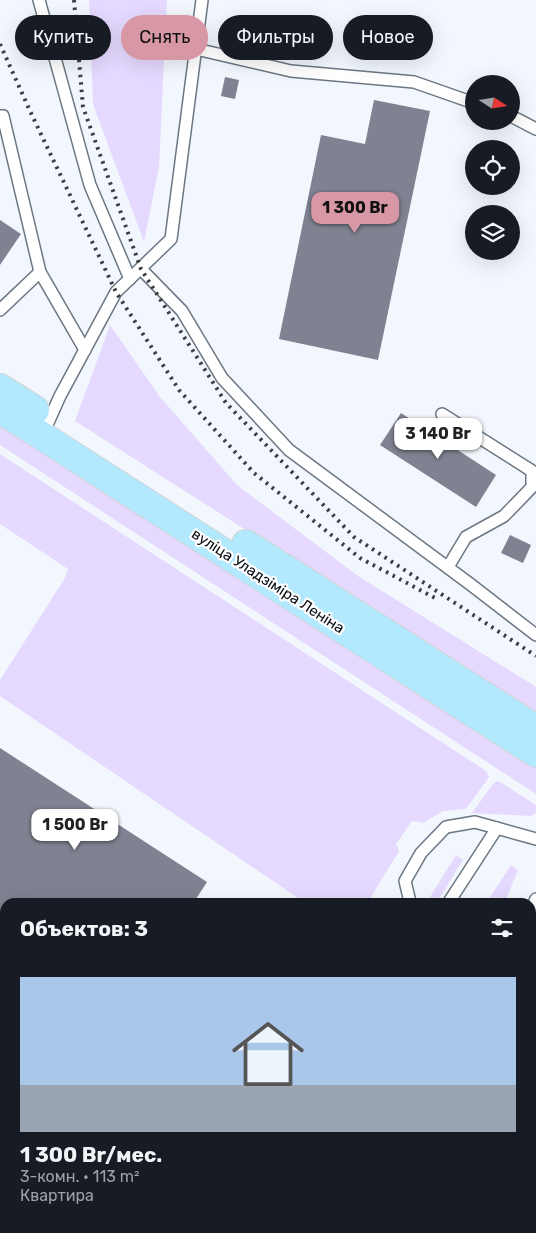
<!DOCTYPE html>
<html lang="ru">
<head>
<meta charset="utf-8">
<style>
  body { margin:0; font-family:Rubik,sans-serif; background:#20242c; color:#f1f3f6; height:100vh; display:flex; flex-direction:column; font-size:19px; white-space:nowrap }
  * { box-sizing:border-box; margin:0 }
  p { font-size:16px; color:#9ea1a6 }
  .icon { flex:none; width:28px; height:28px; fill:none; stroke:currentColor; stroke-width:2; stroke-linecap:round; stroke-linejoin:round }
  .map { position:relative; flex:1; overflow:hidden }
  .drawer { position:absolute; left:0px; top:898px; width:536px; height:336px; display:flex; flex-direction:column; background:#171b24; border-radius:15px 15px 0 0; box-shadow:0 5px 20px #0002 }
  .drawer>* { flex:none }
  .top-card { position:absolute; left:15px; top:15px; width:506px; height:45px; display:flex; gap:10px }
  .needle { width:32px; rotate:102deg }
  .fabs { position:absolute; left:465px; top:75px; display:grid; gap:10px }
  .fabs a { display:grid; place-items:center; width:55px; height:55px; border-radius:50%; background:#171b24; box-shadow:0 5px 20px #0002; font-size:25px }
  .price { position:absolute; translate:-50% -42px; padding:0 11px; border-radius:10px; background:#fff; color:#222; font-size:16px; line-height:32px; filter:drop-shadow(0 1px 2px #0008) }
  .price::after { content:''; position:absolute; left:50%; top:30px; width:15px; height:11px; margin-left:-8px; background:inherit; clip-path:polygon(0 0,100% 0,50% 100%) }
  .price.selected { background:#d797a4; color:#111 }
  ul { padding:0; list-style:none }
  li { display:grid; align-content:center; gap:10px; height:265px; padding:0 20px }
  li span { display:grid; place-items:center; height:155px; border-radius:0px; color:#555 }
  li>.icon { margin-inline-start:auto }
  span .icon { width:90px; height:90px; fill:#fffc; stroke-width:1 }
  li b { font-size:21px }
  h2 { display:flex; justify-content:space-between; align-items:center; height:60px; padding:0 20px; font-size:21px }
  .tag { padding:0 18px; border-radius:22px; background:#171b24; box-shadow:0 5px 20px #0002; font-size:18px; line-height:45px }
  .tag.selected { background:#d797a4; color:#111 }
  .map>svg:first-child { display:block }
  .green { fill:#e6d9ff }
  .building { fill:#7f8291 }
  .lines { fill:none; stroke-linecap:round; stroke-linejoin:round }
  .service-casing { stroke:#6b7783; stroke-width:14 }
  .primary-casing { stroke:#d3d4d5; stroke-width:30 }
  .service { stroke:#fff; stroke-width:11 }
  .primary { stroke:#b2e9fe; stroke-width:28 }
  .rail { stroke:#3b3f44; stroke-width:4; stroke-dasharray:2.5 5; stroke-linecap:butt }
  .labels { text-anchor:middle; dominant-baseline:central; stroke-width:4.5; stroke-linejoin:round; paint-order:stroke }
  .street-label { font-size:15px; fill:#0c1015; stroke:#fff }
</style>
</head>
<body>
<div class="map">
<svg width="536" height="1233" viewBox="0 0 536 1233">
  <rect width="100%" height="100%" fill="#f2f7fd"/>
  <g class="green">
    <polygon points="89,0 167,0 159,166 144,242 93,104"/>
    <polygon points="110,325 160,397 237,485 358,576 536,687 536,715 75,421"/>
    <polygon points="0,416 514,749 536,768 536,794 0,445"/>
    <polygon points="0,454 486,771 489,777 466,809 443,811 423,823 412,821 396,844 399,851 368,902 304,902 0,696 0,680 65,578 68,569 0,524"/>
    <polygon points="497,781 502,783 536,805 536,813 531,816 472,813 493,784"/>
    <polygon points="456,855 463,860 437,902 427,902"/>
    <polygon points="511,865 518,870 505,902 487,902"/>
    <polygon points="536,940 536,1032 531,1030 531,950"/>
    <polygon points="531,1060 536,1063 536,1233 409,1233 411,1229 531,1229"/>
  </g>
  <g class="building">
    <polygon points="225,77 239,80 235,99 221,96"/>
    <polygon points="374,100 430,111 378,360 279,339 321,135 365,144"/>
    <polygon points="0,220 21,234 0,265"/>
    <polygon points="401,413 496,475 476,507 380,445"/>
    <polygon points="510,535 531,545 523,563 501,553"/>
    <polygon points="0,748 207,882 194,902 5,902 5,977 0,974"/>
    <polygon points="0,1186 5,1189 5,1195 0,1203"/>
  </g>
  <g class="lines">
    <g class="service-casing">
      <g id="service">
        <polyline points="39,0 90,185 130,279"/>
        <polyline points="196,49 291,71 414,82 474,103"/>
        <polyline points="0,116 3,116 40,272 85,350"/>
        <polyline points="511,116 536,129"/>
        <polyline points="141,269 182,311 222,378 289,450 470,584 536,635"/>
        <polyline points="0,310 40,272"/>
        <polyline points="442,414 532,471 532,487 504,516 466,537 448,567"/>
        <polyline points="42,436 60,396 116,292 171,239 202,0"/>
        <polyline points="410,902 405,881 421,853 446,827 475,822 536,839"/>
        <polyline points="449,902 497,828"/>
        <polyline points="531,910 536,899"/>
        <polyline points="0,1008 5,1012"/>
        <polyline points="531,1042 536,1044"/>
        <polyline points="14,1233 17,1229"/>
        <polyline points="397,1233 399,1229"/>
      </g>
    </g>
    <g class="primary-casing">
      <g id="primary">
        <polyline points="0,388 35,410"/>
        <polyline points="0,409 536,753"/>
        <polyline points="246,544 536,729"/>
      </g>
    </g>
    <use href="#service" class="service"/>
    <use href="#primary" class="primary"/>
    <g class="rail">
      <polyline points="74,0 83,107 141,269 226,403 354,537 536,656"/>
      <polyline points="0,44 30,111 116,292 179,390 254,473 360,558 437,599"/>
      <polyline points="0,1107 5,1110"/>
      <polyline points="0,1125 5,1128"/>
      <polyline points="173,1229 181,1233"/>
      <polyline points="193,1229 200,1233"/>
    </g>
  </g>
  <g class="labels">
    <g class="street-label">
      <text transform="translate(268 581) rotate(33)">вуліца Уладзіміра Леніна</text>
    </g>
  </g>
</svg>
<div class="fabs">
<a><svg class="needle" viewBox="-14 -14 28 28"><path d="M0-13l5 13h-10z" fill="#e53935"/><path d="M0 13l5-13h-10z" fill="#9ea1a6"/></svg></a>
<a><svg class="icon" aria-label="locate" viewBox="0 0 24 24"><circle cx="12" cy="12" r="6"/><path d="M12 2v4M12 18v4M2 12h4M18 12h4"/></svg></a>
<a><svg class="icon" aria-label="layers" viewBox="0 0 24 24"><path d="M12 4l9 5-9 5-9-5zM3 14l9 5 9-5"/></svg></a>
</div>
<b class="price selected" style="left:355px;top:234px">1 300 Br</b>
<b class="price" style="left:438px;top:460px">3 140 Br</b>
<b class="price" style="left:75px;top:851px">1 500 Br</b>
<div class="top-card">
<a class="tag">Купить</a>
<a class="tag selected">Снять</a>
<a class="tag">Фильтры</a>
<a class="tag">Новое</a>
</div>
<section class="drawer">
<h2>Объектов: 3<svg class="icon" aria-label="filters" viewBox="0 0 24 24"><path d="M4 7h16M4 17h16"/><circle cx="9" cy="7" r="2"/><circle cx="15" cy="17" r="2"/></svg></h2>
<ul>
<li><span style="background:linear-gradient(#a9c7e8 70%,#9aa5b1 0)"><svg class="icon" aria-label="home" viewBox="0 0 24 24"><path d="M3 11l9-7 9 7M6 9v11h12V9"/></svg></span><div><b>1 300 Br/мес.</b><p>3-комн. · 113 m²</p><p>Квартира</p></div></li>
</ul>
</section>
</div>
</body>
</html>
